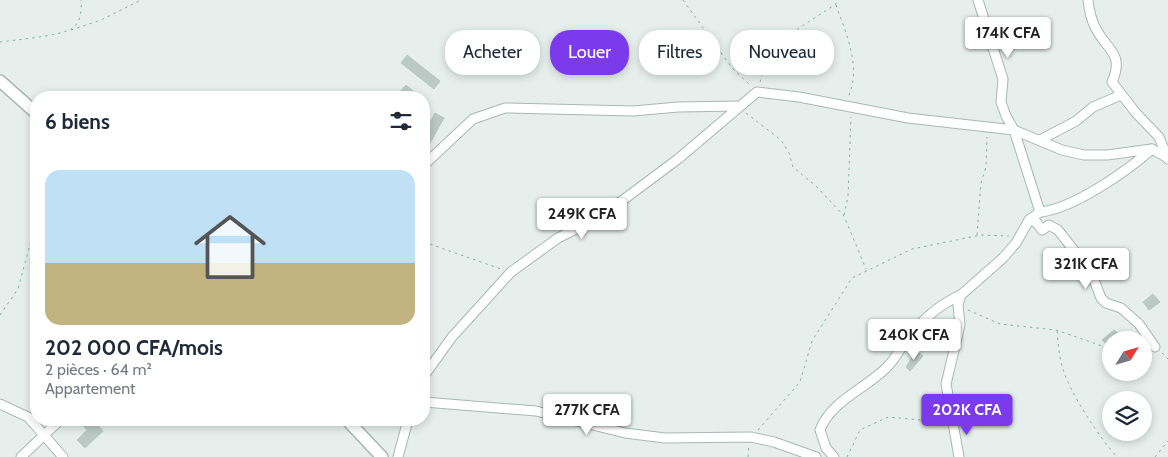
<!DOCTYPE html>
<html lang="fr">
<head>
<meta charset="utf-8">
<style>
  body { margin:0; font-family:Cabin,sans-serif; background:#f2f2f3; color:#1f2937; height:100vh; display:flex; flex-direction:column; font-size:19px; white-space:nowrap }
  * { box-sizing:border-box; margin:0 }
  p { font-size:16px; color:#747a83 }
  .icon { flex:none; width:28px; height:28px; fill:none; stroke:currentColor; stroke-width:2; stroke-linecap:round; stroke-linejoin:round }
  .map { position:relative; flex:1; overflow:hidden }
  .drawer { position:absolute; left:30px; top:91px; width:400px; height:335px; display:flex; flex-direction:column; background:#fff; border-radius:20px; box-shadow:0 2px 8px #0003 }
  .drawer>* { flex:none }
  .guide { position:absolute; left:445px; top:30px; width:475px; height:45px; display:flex; gap:10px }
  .needle { width:32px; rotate:53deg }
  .tools { position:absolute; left:1102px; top:331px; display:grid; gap:10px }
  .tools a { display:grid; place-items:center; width:50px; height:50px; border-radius:50%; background:#fff; box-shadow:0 2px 8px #0003; font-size:25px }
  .price { position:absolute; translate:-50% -42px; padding:0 11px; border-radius:5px; background:#fff; color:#222; font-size:16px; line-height:32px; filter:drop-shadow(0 1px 2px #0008) }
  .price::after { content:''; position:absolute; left:50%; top:30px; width:15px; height:11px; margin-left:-8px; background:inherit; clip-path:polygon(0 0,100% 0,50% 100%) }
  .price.active { background:#7c3aed; color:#fff }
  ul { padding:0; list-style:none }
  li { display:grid; align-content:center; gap:10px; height:265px; padding:0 15px }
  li+li { border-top:1px solid #e0e1e3 }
  li span { display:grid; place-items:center; height:155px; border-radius:15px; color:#555 }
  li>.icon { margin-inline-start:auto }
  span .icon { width:90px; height:90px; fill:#fffc; stroke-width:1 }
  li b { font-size:21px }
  h2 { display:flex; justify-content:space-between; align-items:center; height:60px; padding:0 15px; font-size:21px }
  .tag { padding:0 18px; border-radius:20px; background:#fff; box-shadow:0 2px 8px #0003; font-size:18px; line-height:45px }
  .tag.active { background:#7c3aed; color:#fff }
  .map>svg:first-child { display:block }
  .building { fill:#bbcac4; stroke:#b8c9c2 }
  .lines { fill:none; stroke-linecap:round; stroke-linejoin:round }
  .minor-casing { stroke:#a8b8b2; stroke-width:11 }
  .tertiary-casing { stroke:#a8b8b2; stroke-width:14 }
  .path { stroke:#86b3a5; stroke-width:1; stroke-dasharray:2.5 4; stroke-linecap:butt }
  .minor { stroke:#fff; stroke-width:9 }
  .tertiary { stroke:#fff; stroke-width:11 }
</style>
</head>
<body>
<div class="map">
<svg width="1168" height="457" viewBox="0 0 1168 457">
  <rect width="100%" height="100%" fill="#e6efeb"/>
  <g class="building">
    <polygon points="407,55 440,81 434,89 401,63"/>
    <polygon points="406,85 421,98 395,98"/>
    <polygon points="435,113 444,118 424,154 424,134"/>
    <polygon points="1153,294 1160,302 1149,310 1143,302"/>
    <polygon points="1114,330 1122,336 1122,340 1111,340 1111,348 1102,340"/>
    <polygon points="916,351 923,356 910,371 906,367"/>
    <polygon points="78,420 93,420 103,431 85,448 77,440 87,430"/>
  </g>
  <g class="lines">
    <g class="minor-casing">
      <g id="minor">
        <path d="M1088 0C1089 9 1091 19 1095 27 1106 50 1125 53 1112 82L1136 113 1159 137 1168 159"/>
        <polyline points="1040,140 1076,121 1093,107 1121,95"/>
        <polyline points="424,165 473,119 505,108 633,111 678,107 740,106"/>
        <path d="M1040 212C1073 209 1127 171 1152 149"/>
        <polyline points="1029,220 1036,222 1042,230 1049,225 1058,230 1091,272 1101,298 1106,303 1121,308 1139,324 1155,347"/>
        <polyline points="424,376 452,337 511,272 558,238 582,226 623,200 678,159 757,92 799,97 908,118 1014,130 1062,150 1084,155 1107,155 1152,149 1168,158"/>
        <polyline points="424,402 536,411 625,433 665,438 751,437 774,442 816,457"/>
        <polyline points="0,404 28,417 63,457"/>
        <polyline points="21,457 60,420"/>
        <polyline points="398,457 408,420"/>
        <path d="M834 457 826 448 820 430C831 401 865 389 886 368 896 359 900 348 908 338 922 320 940 304 961 295"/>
        <polyline points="959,457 946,384 960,325 958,305 961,295 1003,258 1016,243 1029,220 1040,212 1014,130 1006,116 1001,102 1003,79 992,45 990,28 984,19 978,0"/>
      </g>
    </g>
    <g class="tertiary-casing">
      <g id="tertiary">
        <polyline points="0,81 36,113"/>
        <polyline points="347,420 382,457"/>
      </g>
    </g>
    <g class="path">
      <polyline points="683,0 732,68 751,86"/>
      <path d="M836 5C846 34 862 67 848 97"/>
      <polyline points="71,30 101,20 141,0"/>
      <path d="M0 42C16 40 56 36 69 30 81 25 82 11 81 0"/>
      <polyline points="760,82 764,69 796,30 836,4 837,0"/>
      <polyline points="746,113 781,140 789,153 793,167 817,187 844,216 866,269"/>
      <polyline points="844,215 848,197 851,117"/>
      <polyline points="977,235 981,183 986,167 987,137"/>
      <polyline points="424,242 501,269"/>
      <polyline points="968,310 1000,324 1056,330 1111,349"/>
      <polyline points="0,315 18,289 36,222"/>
      <path d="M1057 331C1058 343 1059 355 1062 366 1069 392 1099 437 1117 457"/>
      <polyline points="1162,353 1168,359"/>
      <polyline points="758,430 800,382 812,341 852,278 912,249 981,235 1009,236"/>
      <polyline points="748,457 749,446"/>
      <polyline points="847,457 860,430 888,417 943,422"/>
      <polyline points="1155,457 1168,441"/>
    </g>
    <use href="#minor" class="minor"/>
    <use href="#tertiary" class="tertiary"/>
  </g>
</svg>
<div class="tools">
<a><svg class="needle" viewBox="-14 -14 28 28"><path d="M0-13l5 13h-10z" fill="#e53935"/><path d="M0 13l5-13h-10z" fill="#747a83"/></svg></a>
<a><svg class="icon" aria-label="layers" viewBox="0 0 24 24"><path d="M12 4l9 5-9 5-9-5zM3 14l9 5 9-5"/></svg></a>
</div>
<b class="price" style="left:1008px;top:59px">174K CFA</b>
<b class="price" style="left:582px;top:240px">249K CFA</b>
<b class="price" style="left:1086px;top:290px">321K CFA</b>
<b class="price" style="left:914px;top:361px">240K CFA</b>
<b class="price" style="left:587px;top:436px">277K CFA</b>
<b class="price active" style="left:967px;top:436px">202K CFA</b>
<div class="guide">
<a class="tag">Acheter</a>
<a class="tag active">Louer</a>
<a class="tag">Filtres</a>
<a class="tag">Nouveau</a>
</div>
<section class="drawer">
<h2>6 biens<svg class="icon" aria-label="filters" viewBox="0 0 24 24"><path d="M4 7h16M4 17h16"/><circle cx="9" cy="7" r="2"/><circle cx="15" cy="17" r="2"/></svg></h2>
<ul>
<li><span style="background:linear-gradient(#bfe0f5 60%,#c2b280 0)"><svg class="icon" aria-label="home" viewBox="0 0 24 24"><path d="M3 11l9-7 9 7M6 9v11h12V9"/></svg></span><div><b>202 000 CFA/mois</b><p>2 pièces · 64 m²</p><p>Appartement</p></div></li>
</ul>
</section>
</div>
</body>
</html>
